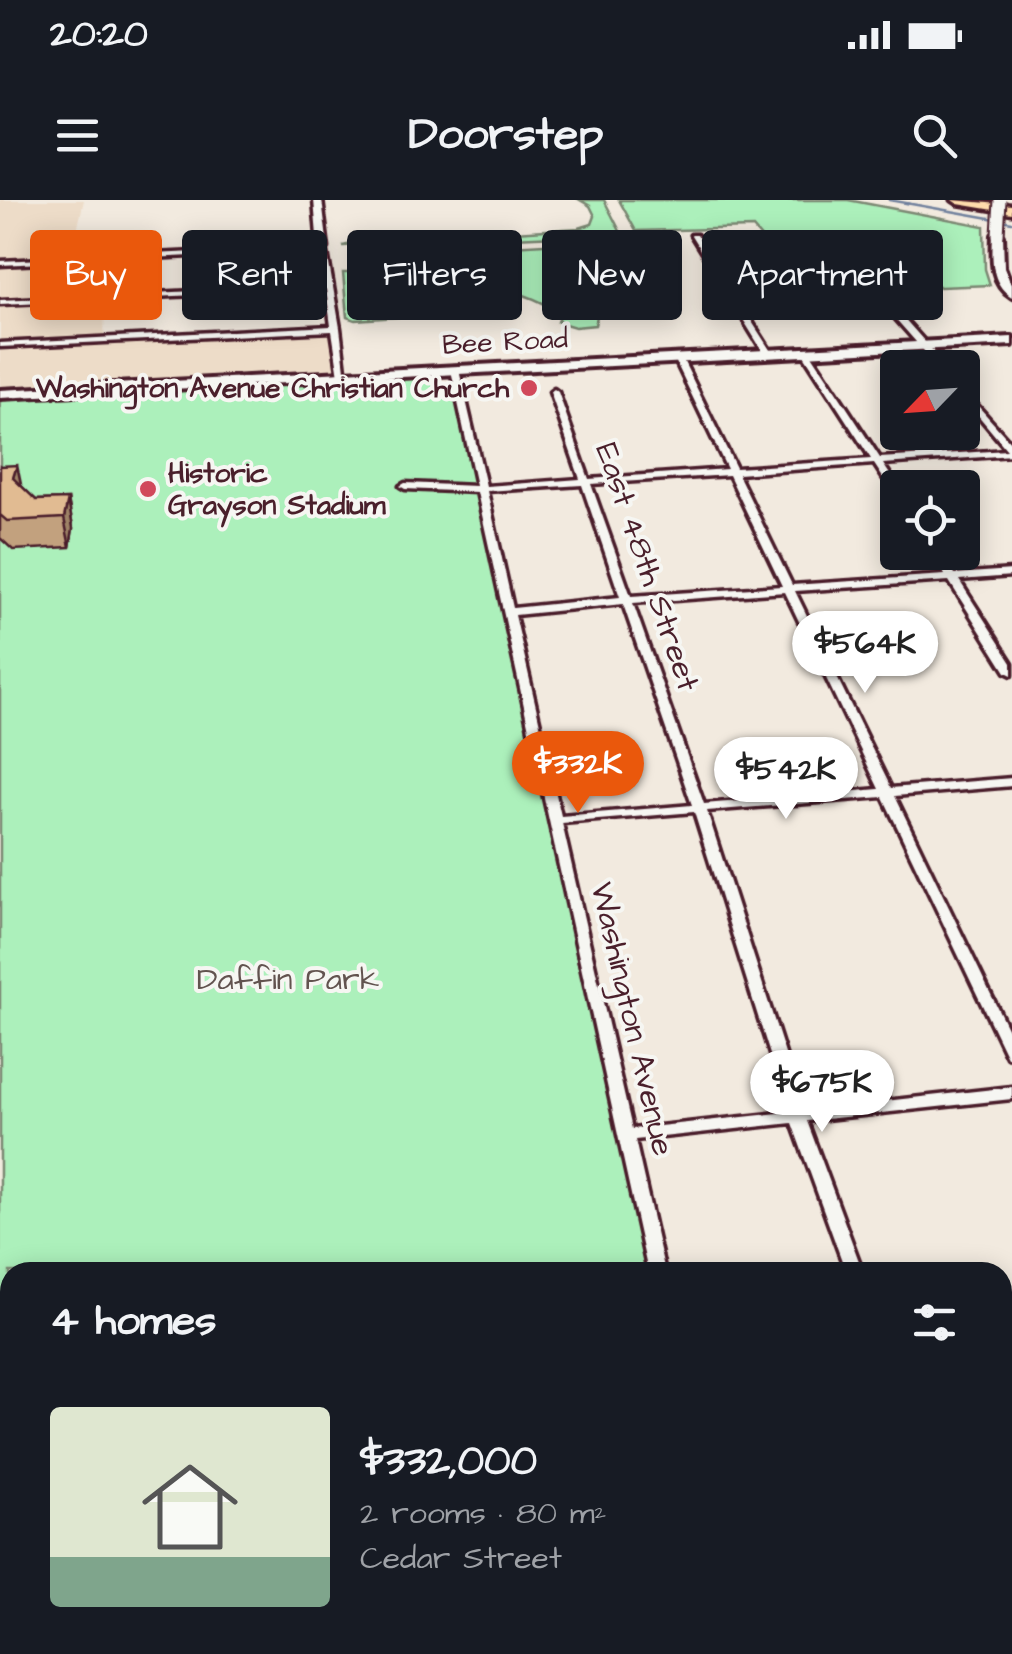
<!DOCTYPE html>
<html lang="en">
<head>
<meta charset="utf-8">
<style>
  body { margin:0; font-family:"Architects Daughter",sans-serif; background:#20242c; color:#f1f3f6; height:100vh; display:flex; flex-direction:column; font-size:38px; white-space:nowrap }
  * { box-sizing:border-box; margin:0 }
  p { font-size:32px; color:#9ea1a6 }
  .icon { flex:none; width:55px; height:55px; fill:none; stroke:currentColor; stroke-width:2; stroke-linecap:round; stroke-linejoin:round }
  .map { position:relative; flex:1; overflow:hidden }
  .sheet { position:absolute; left:0px; top:1062px; width:1012px; height:392px; display:flex; flex-direction:column; background:#171b24; border-radius:30px 30px 0 0; box-shadow:0 5px 25px #0003 }
  .sheet>* { flex:none }
  .hud { position:absolute; left:30px; top:30px; width:952px; height:90px; display:flex; gap:20px }
  .needle { width:65px; rotate:245deg }
  .fabs { position:absolute; left:880px; top:150px; display:grid; gap:20px }
  .fabs a { display:grid; place-items:center; width:100px; height:100px; border-radius:10px; background:#171b24; box-shadow:0 5px 25px #0003; font-size:50px }
  .price { position:absolute; translate:-50% -85px; padding:0 22px; border-radius:35px; background:#fff; color:#222; font-size:32px; line-height:65px; filter:drop-shadow(0 2px 5px #0008) }
  .price::after { content:''; position:absolute; left:50%; top:60px; width:30px; height:22px; margin-left:-15px; background:inherit; clip-path:polygon(0 0,100% 0,50% 100%) }
  .price.active { background:#ea580c; color:#fff }
  ul { padding:0; list-style:none }
  li { display:flex; align-items:center; gap:30px; height:250px; padding:0 50px }
  li+li { border-top:2px solid #363941 }
  li span { display:grid; place-items:center; flex:none; width:280px; height:200px; border-radius:10px; color:#555 }
  li>.icon { margin-inline-start:auto }
  span .icon { width:120px; height:120px; fill:#fffc; stroke-width:1 }
  li b { font-size:42px }
  h2 { display:flex; justify-content:space-between; align-items:center; height:120px; padding:0 50px; font-size:42px }
  .pill { padding:0 35px; border-radius:10px; background:#171b24; box-shadow:0 5px 25px #0003; font-size:35px; line-height:90px }
  .pill.active { background:#ea580c; color:#fff }
  .status { display:flex; justify-content:space-between; align-items:center; height:70px; padding:0 50px; background:#171b24; direction:ltr }
  .status svg { height:28px; fill:currentColor }
  header { display:flex; justify-content:space-between; align-items:center; height:130px; padding:0 50px; background:#171b24; font-size:45px; font-weight:700 }
  .map>svg:first-child { display:block }
  .built { fill:#eddcc8 }
  .green { fill:#acf0bb; stroke:#7b8873; stroke-width:2.5 }
  .lines { fill:none; stroke-linecap:round; stroke-linejoin:round }
  .stream { stroke:#71819d; stroke-width:2.5 }
  .minor-casing { stroke:#4a1f2b; stroke-width:7 }
  .tertiary-casing { stroke:#4a1f2b; stroke-width:7 }
  .secondary-casing { stroke:#4a1f2b; stroke-width:8 }
  .motorway-casing { stroke:#4a1f2b; stroke-width:7 }
  .minor { fill:#f6f6f2; fill-rule:evenodd }
  .tertiary { fill:#f6f6f2; fill-rule:evenodd }
  .secondary { fill:#f6f6f2; fill-rule:evenodd }
  .motorway { fill:#fedbac; fill-rule:evenodd }
  .secondary-bridge-casing { stroke:#4a1f2b; stroke-width:15; stroke-linecap:butt }
  .secondary-bridge { stroke:#f6f6f2; stroke-width:11 }
  .wall { fill:#c2a17e; stroke:#4a1f2b; stroke-width:2.5 }
  .shaded-wall { fill:#9e8366; stroke:#4a1f2b; stroke-width:2.5 }
  .building { fill:#e1bb92; stroke:#4a1f2b; stroke-width:2.5 }
  .poi-dot { fill:#d1495b; stroke:#f6f6f2; stroke-width:4 }
  .labels { text-anchor:middle; dominant-baseline:central; stroke-width:8; stroke-linejoin:round; paint-order:stroke }
  .far-street-label { font-size:28px; fill:#4a1f2b; stroke:#f6f6f2 }
  .far-poi-label { font-size:28px; font-weight:bold; fill:#4a1f2b; stroke:#f6f6f2; text-anchor:end }
  .street-label { font-size:32px; fill:#4a1f2b; stroke:#f6f6f2 }
  .park-label { font-size:32px; fill:#62534f; stroke:#f6f6f2 }
</style>
</head>
<body>
<div class="status"><b>20:20</b><svg viewBox="0 0 49 12"><path d="M0 12V9h3v3zM5 12V6h3v6zM10 12V3h3v9zM15 12V0h3v12zM26 1h20v11H26zM47 4h2v5h-2z"/></svg></div>
<header><svg class="icon" aria-label="menu" viewBox="0 0 24 24"><path d="M4 6h16M4 12h16M4 18h16"/></svg>Doorstep<svg class="icon" aria-label="search" viewBox="0 0 24 24"><circle cx="10" cy="10" r="6"/><path d="M15 15l6 6"/></svg></header>
<div class="map">
<svg width="1012" height="1454" viewBox="0 0 1012 1454">
  <rect width="100%" height="100%" fill="#f2eadf"/>
  <filter id="ink" filterUnits="userSpaceOnUse"><feTurbulence type="fractalNoise" baseFrequency=".01" numOctaves="2"/><feDisplacementMap in="SourceGraphic" scale="20" xChannelSelector="R" yChannelSelector="G"/><feConvolveMatrix kernelMatrix="1 2 1 2 8 2 1 2 1" color-interpolation-filters="sRGB"/></filter>
  <g filter="url(#ink)">
    <polygon class="built" points="0,0 84,0 61,101 105,99 104,142 330,132 335,171 0,189"/>
    <g class="green">
      <polygon points="580,0 604,0 621,33 343,46 364,41 579,28 592,24 595,16 590,6"/>
      <polygon points="619,0 848,0 984,26 985,69 990,85 940,87 890,45 771,49 753,28 636,31"/>
      <path d="M579 42 625 46 646 79 645 88 663 112 622 113 624 103 605 91 582 90 598 112 595 125 575 127 558 122 561 114C524 87 478 86 437 71L439 50Z"/>
      <path d="M343 73C383 73 450 70 470 112L355 120 347 117Z"/>
      <polygon points="426,175 455,195 647,1072 10,1072 10,1445 354,1445 287,1454 0,1454 0,196"/>
    </g>
    <g class="lines">
      <polyline class="stream" points="889,0 1012,22"/>
      <g class="minor-casing">
        <g id="minor">
          <polygon points="691,35 697,35 716,66 844,59 849,60 853,40 860,38 856,64 948,168 939,168 849,66 843,63 719,70 772,153 765,155"/>
          <polygon points="326,46 340,128 346,178 339,176 332,131 0,147 0,143 331,126 326,89 0,104 0,100 325,85 320,50 0,65 0,61"/>
          <path d="M803 150H809L880 258 1007 250 962 196V188L1012 244V255L883 264 899 288 898 297 895 296 874 264 738 274 792 385 945 375 931 352H941L955 374 1012 370V376L959 380 1012 463V475L1006 472 949 381 795 391 891 588 1012 578V586L895 596 1012 838V858L1007 857 1005 853 883 597 707 611 803 910 1012 887V899L807 921 863 1072H846L792 923 635 940 665 1072H648L477 292 405 289 400 286 405 283 476 286 451 170 455 167 459 170 486 286 580 279 550 192 554 189 558 192 589 279 727 269 674 158 678 156 682 158 736 268 871 259 802 152ZM729 275 782 386 631 396 591 284ZM582 285 620 397 513 408 487 291ZM785 392 879 589 704 604 633 403ZM623 404 692 605 561 616 515 415ZM694 612 788 912 632 929 562 623Z"/>
          <polygon points="612,1445 632,1445 633,1454 613,1454"/>
          <polygon points="665,1445 685,1445 687,1454 667,1454"/>
          <polygon points="981,1445 1001,1445 1004,1454 984,1454"/>
        </g>
      </g>
      <g class="tertiary-casing">
        <polygon id="tertiary" points="314,0 322,0 328,48 323,51 318,48"/>
      </g>
      <g class="secondary-casing">
        <g id="secondary">
          <path d="M998 32 1003 35 1004 67 1012 87V97C990 83 992 59 993 35Z"/>
          <polygon points="1012,137 1012,145 0,198 0,190"/>
          <polygon points="1012,1353 1012,1381 1002,1383 1002,1355"/>
          <polygon points="387,1445 484,1445 480,1454 383,1454"/>
        </g>
      </g>
      <g class="motorway-casing">
        <polygon id="motorway" points="952,0 1012,5 1012,13 958,4"/>
      </g>
      <use href="#minor" class="minor"/>
      <use href="#tertiary" class="tertiary"/>
      <use href="#secondary" class="secondary"/>
      <use href="#motorway" class="motorway"/>
      <g class="secondary-bridge-casing">
        <polyline id="secondary-bridge" points="998,35 1000,0"/>
      </g>
      <use href="#secondary-bridge" class="secondary-bridge"/>
    </g>
    <polygon class="wall" points="0,266 36,300 68,299 73,328 70,347 13,350 0,338"/>
    <g class="shaded-wall">
      <polygon points="17,265 23,294 13,278"/>
      <polygon points="68,299 73,328 70,347 64,318"/>
    </g>
    <polygon class="building" points="17,265 13,278 36,300 68,299 64,318 7,321 0,315 0,266"/>
  </g>
  <g class="poi-dot">
    <circle cx="529" cy="188" r="10"/>
    <circle cx="148" cy="289" r="10"/>
  </g>
  <g class="labels">
    <g class="far-street-label">
      <text transform="translate(505 142) rotate(-3)">Bee Road</text>
    </g>
    <g class="far-poi-label">
      <text x="509" y="188">Washington Avenue Christian Church</text>
      <text x="168" y="273" text-anchor="start">Historic<tspan x="168" dy="32">Grayson Stadium</tspan></text>
    </g>
    <g class="street-label">
      <text transform="translate(647 367) rotate(71)">East 48th Street</text>
      <text transform="translate(632 819) rotate(77)">Washington Avenue</text>
    </g>
    <g class="park-label">
      <text x="288" y="779">Daffin Park</text>
    </g>
  </g>
</svg>
<div class="fabs">
<a><svg class="needle" viewBox="-14 -14 28 28"><path d="M0-13l5 13h-10z" fill="#e53935"/><path d="M0 13l5-13h-10z" fill="#9ea1a6"/></svg></a>
<a><svg class="icon" aria-label="locate" viewBox="0 0 24 24"><circle cx="12" cy="12" r="6"/><path d="M12 2v4M12 18v4M2 12h4M18 12h4"/></svg></a>
</div>
<b class="price" style="left:865px;top:496px">$564K</b>
<b class="price active" style="left:578px;top:616px">$332K</b>
<b class="price" style="left:786px;top:622px">$542K</b>
<b class="price" style="left:822px;top:935px">$675K</b>
<div class="hud">
<a class="pill active">Buy</a>
<a class="pill">Rent</a>
<a class="pill">Filters</a>
<a class="pill">New</a>
<a class="pill">Apartment</a>
</div>
<section class="sheet">
<h2>4 homes<svg class="icon" aria-label="filters" viewBox="0 0 24 24"><path d="M4 7h16M4 17h16"/><circle cx="9" cy="7" r="2"/><circle cx="15" cy="17" r="2"/></svg></h2>
<ul>
<li><span style="background:linear-gradient(#dfe7d0 75%,#7fa58c 0)"><svg class="icon" aria-label="home" viewBox="0 0 24 24"><path d="M3 11l9-7 9 7M6 9v11h12V9"/></svg></span><div><b>$332,000</b><p>2 rooms · 80 m²</p><p>Cedar Street</p></div></li>
</ul>
</section>
</div>
</body>
</html>
